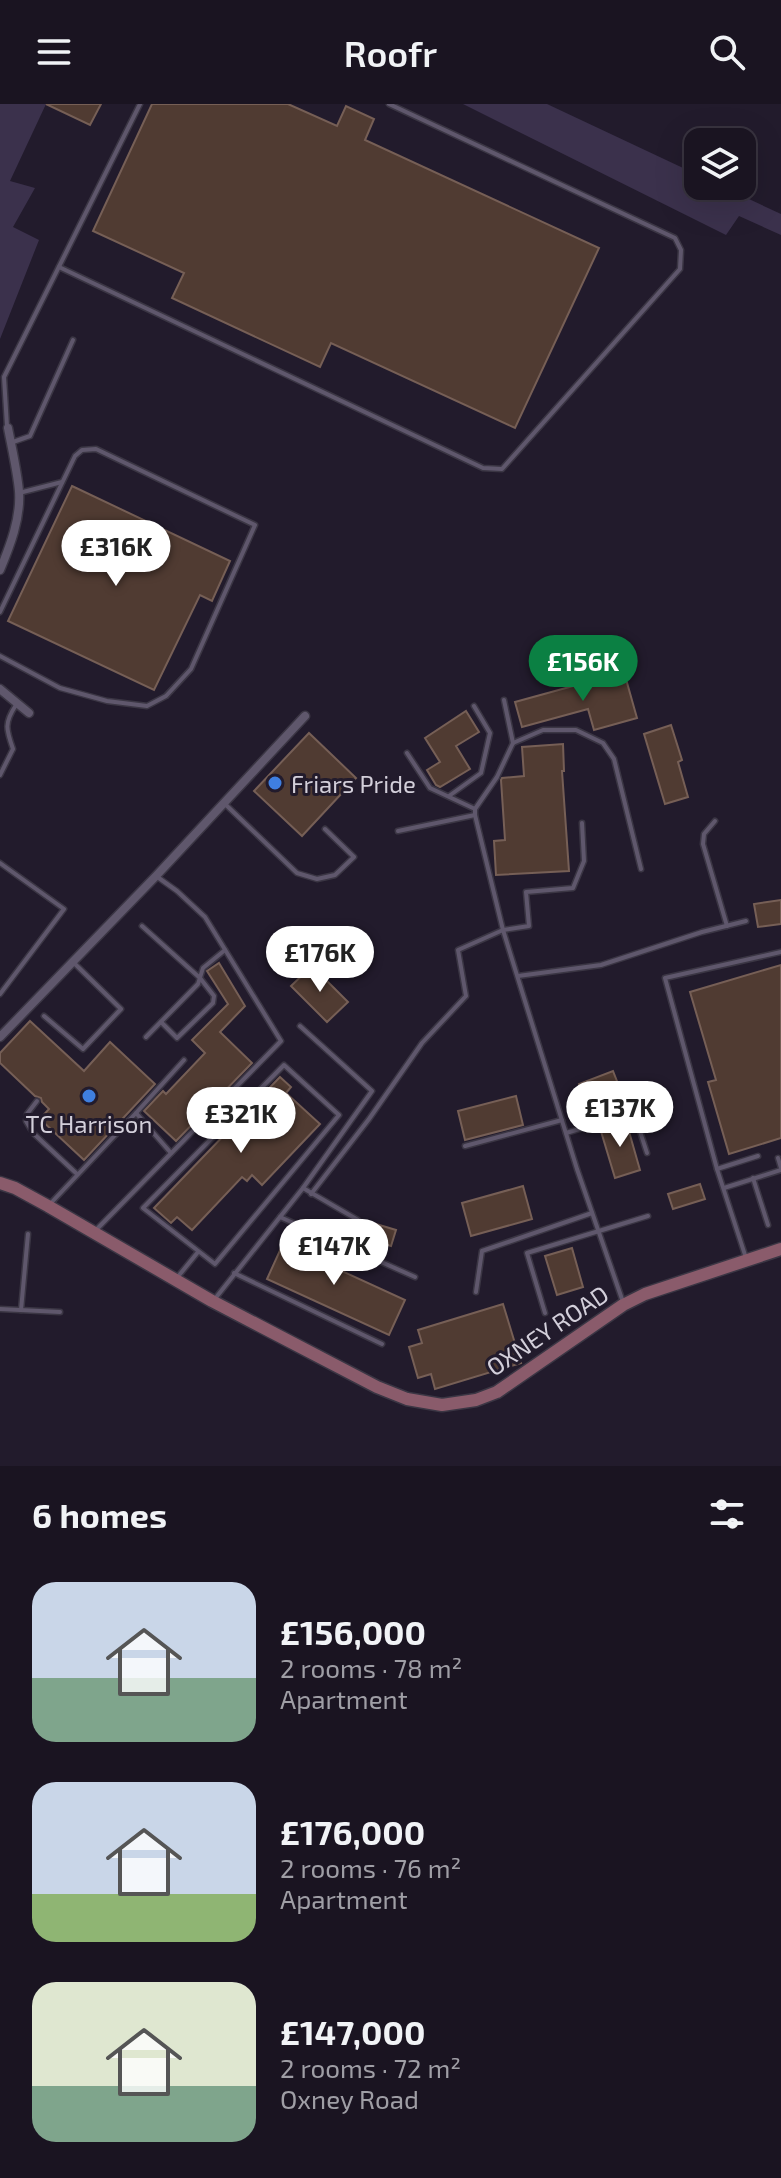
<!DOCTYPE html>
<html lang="en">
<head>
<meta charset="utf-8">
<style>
  body { margin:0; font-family:"Exo 2",sans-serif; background:#27212e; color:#f1f3f6; height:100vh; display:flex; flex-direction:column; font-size:30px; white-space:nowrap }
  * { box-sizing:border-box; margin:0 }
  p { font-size:26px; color:#9f9ea5 }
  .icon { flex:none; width:44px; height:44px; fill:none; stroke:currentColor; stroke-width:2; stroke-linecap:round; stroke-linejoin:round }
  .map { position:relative; height:1362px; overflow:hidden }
  .drawer { display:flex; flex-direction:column; background:#1a1421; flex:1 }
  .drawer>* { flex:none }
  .controls { position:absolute; left:684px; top:24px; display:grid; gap:16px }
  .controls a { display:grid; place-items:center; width:72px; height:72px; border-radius:16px; background:#1a1421; box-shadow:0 8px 32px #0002,0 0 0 2px #38333f; font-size:40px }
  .price { position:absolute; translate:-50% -68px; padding:0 18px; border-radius:28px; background:#fff; color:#222; font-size:26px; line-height:52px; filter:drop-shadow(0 2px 4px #0008) }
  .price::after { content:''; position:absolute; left:50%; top:48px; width:24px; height:18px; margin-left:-12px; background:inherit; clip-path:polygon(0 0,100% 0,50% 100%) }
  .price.current { background:#0b8043; color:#fff }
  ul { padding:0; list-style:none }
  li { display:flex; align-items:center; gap:24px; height:200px; padding:0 32px }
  li span { display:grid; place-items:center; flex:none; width:224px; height:160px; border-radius:24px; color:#555 }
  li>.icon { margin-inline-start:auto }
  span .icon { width:96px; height:96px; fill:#fffc; stroke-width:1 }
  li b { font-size:34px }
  h2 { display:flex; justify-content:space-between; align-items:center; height:96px; padding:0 32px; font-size:34px }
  header { display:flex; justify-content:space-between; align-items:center; height:104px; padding:0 32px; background:#1a1421; font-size:36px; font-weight:600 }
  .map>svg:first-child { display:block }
  .green { fill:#3b314c }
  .building { fill:#503b32; stroke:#765f56; stroke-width:2 }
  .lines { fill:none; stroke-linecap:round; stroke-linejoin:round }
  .lane-casing { stroke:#3b3644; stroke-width:7 }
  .street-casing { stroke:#3b3644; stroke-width:11 }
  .secondary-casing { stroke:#3b3644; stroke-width:15 }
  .lane { stroke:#5f576c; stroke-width:4 }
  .street { stroke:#5f576c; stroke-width:8 }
  .secondary { stroke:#8a5b6b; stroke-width:12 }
  .shop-dot { fill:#3f7fe0; stroke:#221b2c; stroke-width:3 }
  .labels { text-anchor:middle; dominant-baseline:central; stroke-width:6; stroke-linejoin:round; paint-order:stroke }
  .poi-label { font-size:24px; fill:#d3cfda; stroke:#221b2c; text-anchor:start }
  .street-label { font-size:24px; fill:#d3cfda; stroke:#221b2c }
</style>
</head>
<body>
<header><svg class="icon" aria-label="menu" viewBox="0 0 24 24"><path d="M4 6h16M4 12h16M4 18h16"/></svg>Roofr<svg class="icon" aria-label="search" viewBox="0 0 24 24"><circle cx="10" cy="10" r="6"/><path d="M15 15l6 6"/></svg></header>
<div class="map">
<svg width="781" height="1362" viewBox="0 0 781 1362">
  <rect width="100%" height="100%" fill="#221b2c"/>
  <g class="green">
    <polygon points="0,0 46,0 10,77 35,84 13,123 39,136 0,235"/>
    <polygon points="463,0 547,0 698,71 698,82 721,82 781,110 781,131 739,112 726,131"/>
  </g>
  <g class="building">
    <polygon points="46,0 101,0 90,21"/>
    <polygon points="152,0 288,0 337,22 346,2 374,15 365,36 599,144 515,324 331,239 320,263 172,194 184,169 93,127"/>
    <polygon points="72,382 230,457 212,497 200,491 154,586 8,517"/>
    <polygon points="624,568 637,614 594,626 588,605 522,623 515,598"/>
    <polygon points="466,607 479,628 456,642 470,665 440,683 436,681 427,666 440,658 425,634"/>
    <polygon points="671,621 682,656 678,658 688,693 665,700 644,630"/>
    <polygon points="309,629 356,674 302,732 254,687"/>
    <polygon points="563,640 564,667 562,667 569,767 496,771 494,737 505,736 501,676 502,674 524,672 522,643"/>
    <polygon points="781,796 781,820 758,823 754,800"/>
    <polygon points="219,859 245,902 220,928 252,959 176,1037 144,1007 163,987 166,990 205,949 192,936 228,900 207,867"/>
    <polygon points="781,861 781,1034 729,1050 708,978 716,976 690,888"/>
    <polygon points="312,862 348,898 327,918 291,882"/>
    <polygon points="30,917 84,967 110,938 155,980 84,1056 40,1015 49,1005 42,998 41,994 35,992 0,959 0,949"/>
    <polygon points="613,967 622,990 587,1003 579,980"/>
    <polygon points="280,973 291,983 286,989 320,1020 262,1081 252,1071 247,1077 242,1073 192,1126 177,1113 171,1119 154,1104"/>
    <polygon points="516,992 523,1021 465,1036 458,1007"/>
    <polygon points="626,1017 640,1066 615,1074 600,1024"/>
    <polygon points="700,1080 705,1095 673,1105 668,1090"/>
    <polygon points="523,1082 532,1115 471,1132 462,1099"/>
    <polygon points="376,1120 396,1126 391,1142 371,1136"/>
    <polygon points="287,1131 324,1148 320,1157 405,1196 389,1231 267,1175"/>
    <polygon points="572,1144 583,1183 557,1191 545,1152"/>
    <polygon points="503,1200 521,1259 435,1285 431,1270 418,1274 409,1243 422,1239 418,1226"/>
  </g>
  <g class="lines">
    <g class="lane-casing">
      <g id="lane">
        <polyline points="59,163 483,364 502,365 680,165 681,146 675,134 389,0"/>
        <polyline points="7,322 4,273 140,0"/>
        <polyline points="13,338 30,332 73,236"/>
        <polyline points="19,389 62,378"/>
        <polyline points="0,508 75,352 82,346 96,345 255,421 191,565 166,592 147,602 107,597 60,584 0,552"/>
        <polyline points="504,596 513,639"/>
        <polyline points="407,649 430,684 475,705"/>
        <path d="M0 671 13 645C6 625 4 619 16 601"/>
        <polyline points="449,692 481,669 490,629 474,602"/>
        <polyline points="225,700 297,769 317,775 335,771 354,753 325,725"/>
        <polyline points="715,717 704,730 703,740 727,822"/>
        <polyline points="398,727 475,711"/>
        <polyline points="0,759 64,805 0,890"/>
        <polyline points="142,822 200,874 214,892 213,899 177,934 161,918"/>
        <polyline points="518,872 601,861 702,828 746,817"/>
        <polyline points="44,912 83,945 121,905 73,858"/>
        <polyline points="146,933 198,880 203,864 225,846"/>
        <polygon points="284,961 339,1011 215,1160 143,1104"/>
        <polyline points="37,997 27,1010 26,1017 33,1029 77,1070"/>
        <polyline points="136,1009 184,956"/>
        <polyline points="566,1029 634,1009 647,1049"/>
        <polyline points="465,1042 562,1016"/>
        <polyline points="778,1054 781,1064"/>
        <polyline points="717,1065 758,1052"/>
        <polyline points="753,1074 768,1121"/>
        <polyline points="303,1084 358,1116"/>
        <polyline points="724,1084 781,1066"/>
        <polyline points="311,1090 369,1015 422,939 466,892 458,846 503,826 529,822 526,788 573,784 584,757 582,719"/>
        <polyline points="50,1100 136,1009 171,1049"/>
        <polyline points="280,1113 415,1173"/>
        <polyline points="96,1126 281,937 205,813 177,787 156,772"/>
        <polyline points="746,1154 717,1065 665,874 781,848"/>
        <polyline points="234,1169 382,1240"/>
        <polyline points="176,1175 198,1148"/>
        <polyline points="476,1188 482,1147 592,1109"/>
        <polyline points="214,1196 303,1084 372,987 300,922"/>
        <polyline points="623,1198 577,1065 503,826 475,711 475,705 497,673 513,639 543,626 576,626 603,639 614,655 641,765"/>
        <polyline points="0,1205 60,1208"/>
        <polyline points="21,1206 28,1130"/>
        <polyline points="545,1209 527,1149 648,1112"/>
      </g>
    </g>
    <g class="street-casing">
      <g id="street">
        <path d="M0 466C10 442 21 414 19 387 17 366 12 345 8 324"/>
        <polyline points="0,585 29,609"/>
        <polyline points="0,933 156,772 305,612"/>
      </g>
    </g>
    <g class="secondary-casing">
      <polyline id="secondary" points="0,1079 15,1084 48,1102 212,1197 377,1283 407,1295 442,1301 476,1296 497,1288 623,1201 645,1190 781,1145"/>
    </g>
    <use href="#lane" class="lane"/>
    <use href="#street" class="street"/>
    <use href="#secondary" class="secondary"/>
  </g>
  <g class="shop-dot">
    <circle cx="275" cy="679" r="8"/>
    <circle cx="89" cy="992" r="8"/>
  </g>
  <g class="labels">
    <g class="poi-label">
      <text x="291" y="679">Friars Pride</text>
      <text x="89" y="1019" text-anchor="middle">TC Harrison</text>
    </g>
    <g class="street-label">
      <text transform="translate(547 1226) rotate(-34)">OXNEY ROAD</text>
    </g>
  </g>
</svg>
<div class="controls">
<a><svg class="icon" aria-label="layers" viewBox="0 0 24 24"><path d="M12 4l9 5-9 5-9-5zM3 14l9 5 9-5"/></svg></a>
</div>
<b class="price" style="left:116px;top:484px">£316K</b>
<b class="price current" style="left:583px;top:599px">£156K</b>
<b class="price" style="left:320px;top:890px">£176K</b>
<b class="price" style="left:620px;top:1045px">£137K</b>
<b class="price" style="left:241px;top:1051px">£321K</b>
<b class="price" style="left:334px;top:1183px">£147K</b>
</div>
<section class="drawer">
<h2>6 homes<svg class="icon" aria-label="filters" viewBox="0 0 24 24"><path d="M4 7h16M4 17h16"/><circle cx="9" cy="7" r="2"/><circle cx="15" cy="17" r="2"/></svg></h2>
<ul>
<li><span style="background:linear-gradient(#c9d6e8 60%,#7fa58c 0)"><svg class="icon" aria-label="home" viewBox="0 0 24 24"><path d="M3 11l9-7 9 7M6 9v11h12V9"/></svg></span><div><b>£156,000</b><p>2 rooms · 78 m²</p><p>Apartment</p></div></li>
<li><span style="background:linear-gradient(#c9d6e8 70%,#8fb573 0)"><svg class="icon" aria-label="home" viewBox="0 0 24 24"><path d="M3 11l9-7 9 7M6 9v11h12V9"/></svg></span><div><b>£176,000</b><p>2 rooms · 76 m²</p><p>Apartment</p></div></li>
<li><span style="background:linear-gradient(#dfe7d0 65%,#7fa58c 0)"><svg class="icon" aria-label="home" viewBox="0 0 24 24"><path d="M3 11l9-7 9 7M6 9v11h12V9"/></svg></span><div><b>£147,000</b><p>2 rooms · 72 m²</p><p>Oxney Road</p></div></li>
</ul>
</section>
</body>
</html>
